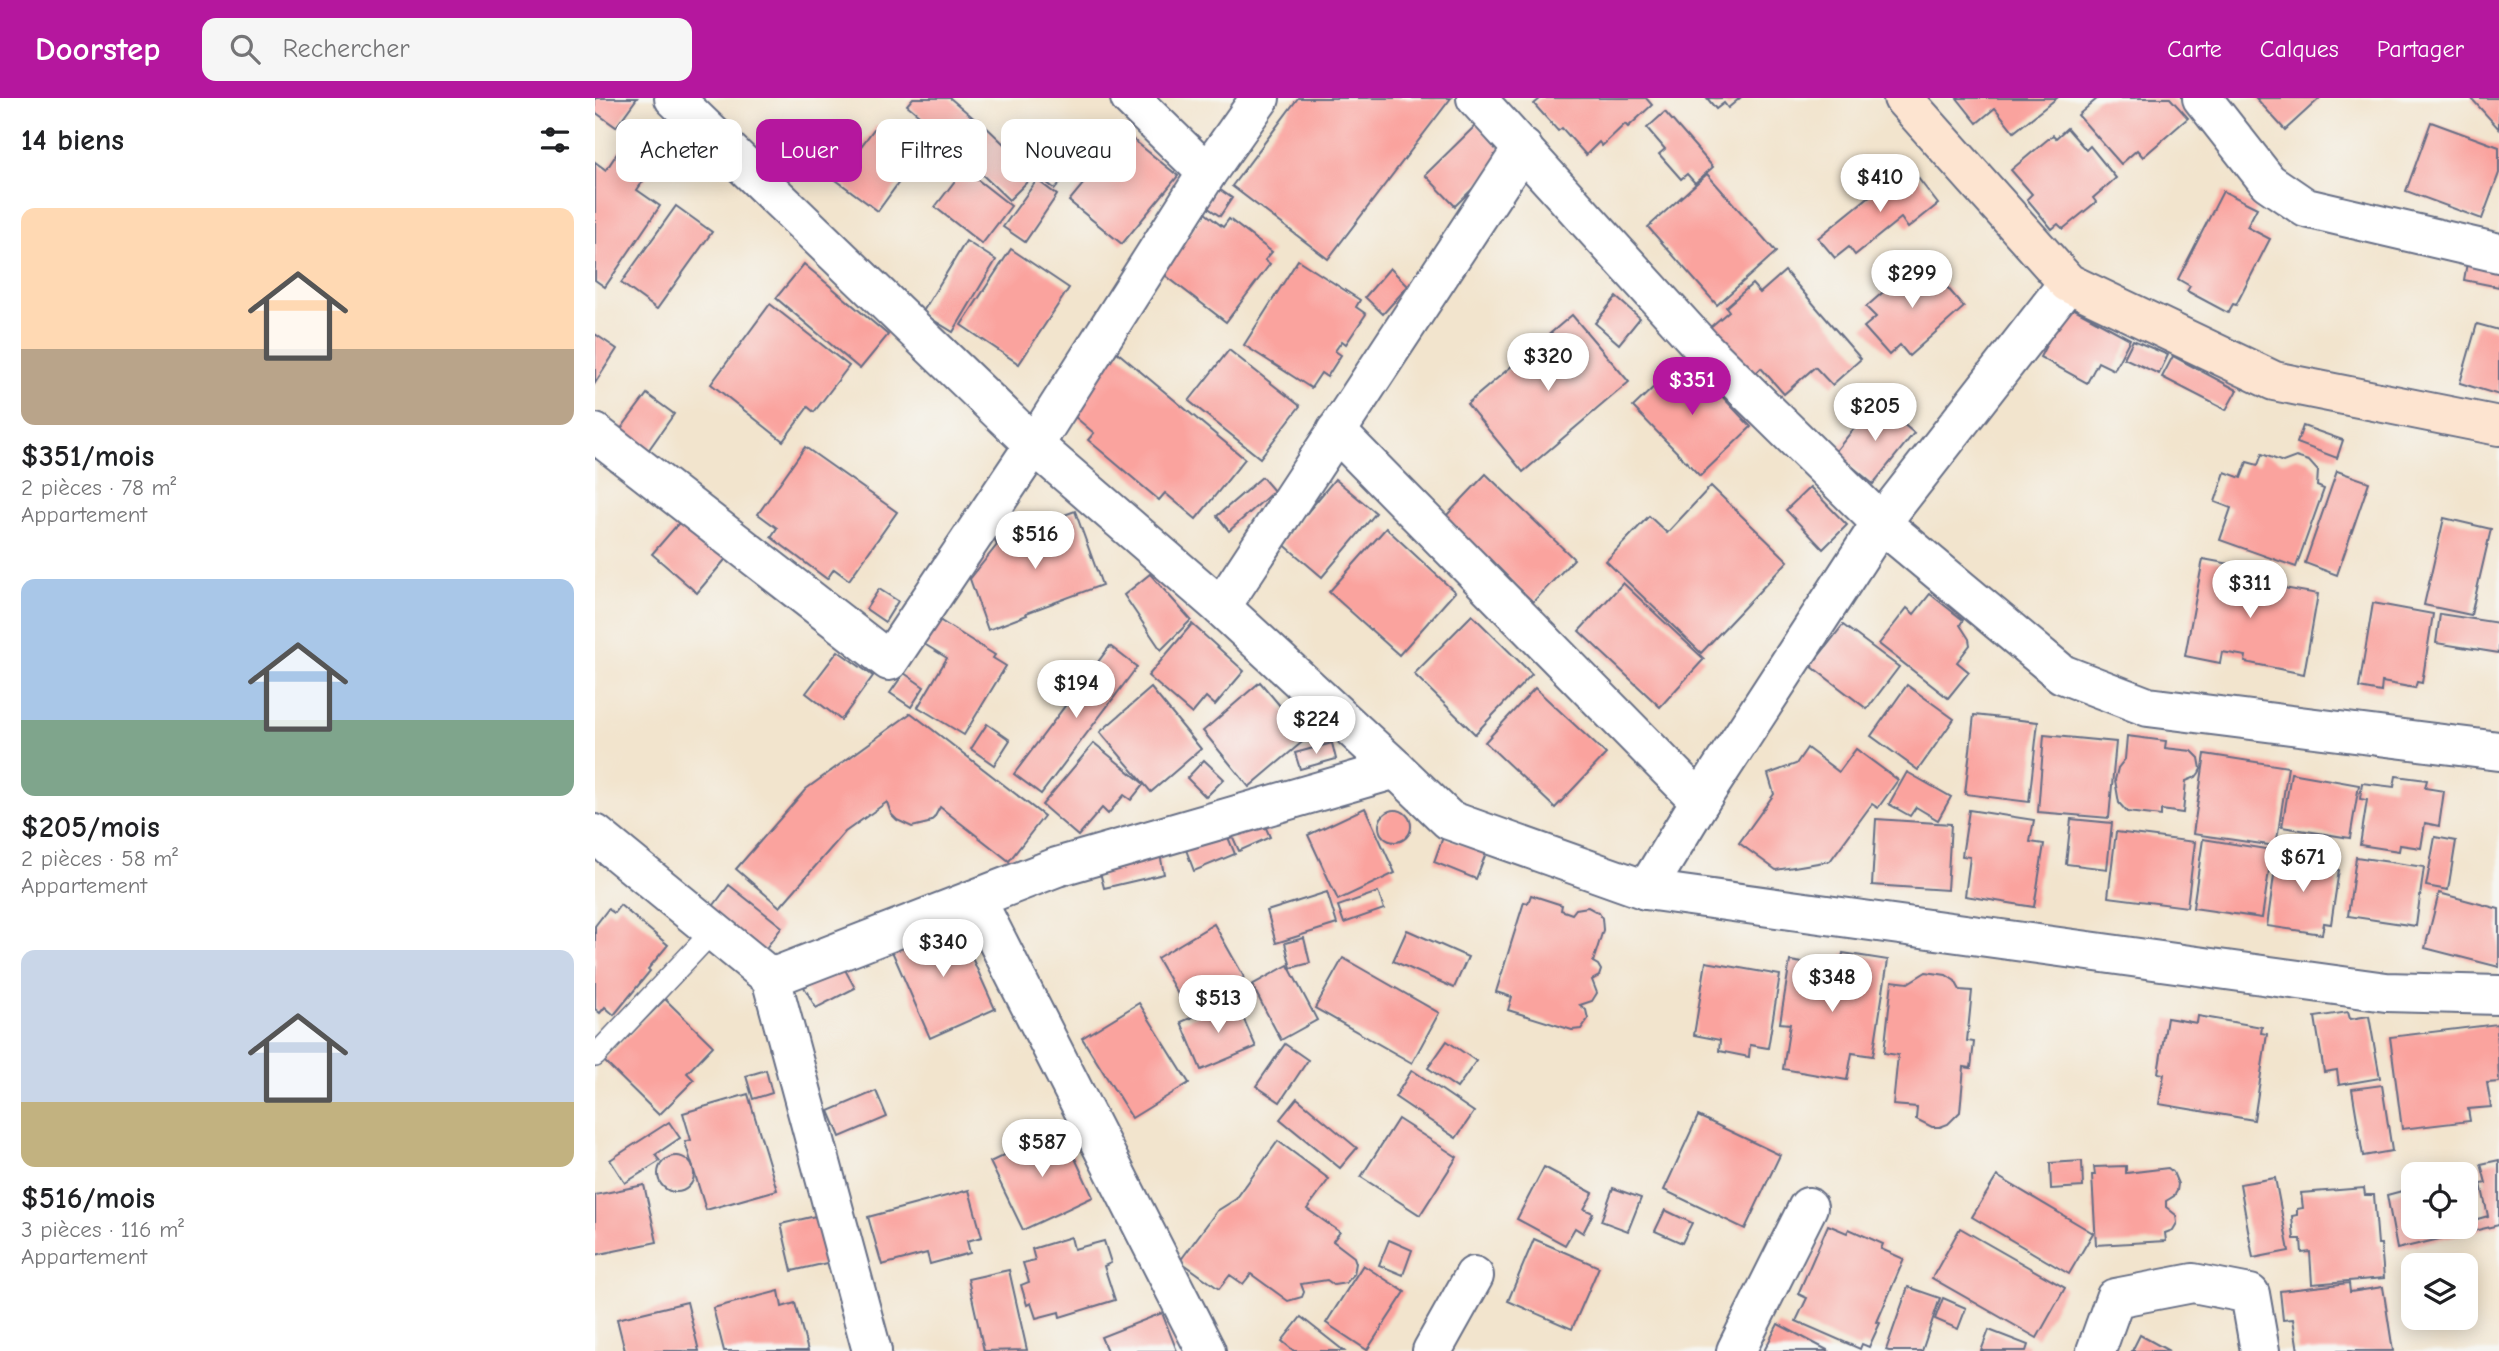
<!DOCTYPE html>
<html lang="fr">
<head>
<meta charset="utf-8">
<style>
  body { margin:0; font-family:"Comic Neue",sans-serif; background:#f6f6f6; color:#202124; height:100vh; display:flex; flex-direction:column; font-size:26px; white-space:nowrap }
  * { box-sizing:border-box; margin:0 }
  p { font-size:23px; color:#757577 }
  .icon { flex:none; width:38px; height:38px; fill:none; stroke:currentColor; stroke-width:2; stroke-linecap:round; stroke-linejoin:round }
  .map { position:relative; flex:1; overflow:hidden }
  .drawer { display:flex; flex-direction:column; background:#fff; width:595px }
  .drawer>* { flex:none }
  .hud { position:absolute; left:21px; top:21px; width:665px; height:63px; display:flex; gap:14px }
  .tools { position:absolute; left:1806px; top:1064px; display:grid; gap:14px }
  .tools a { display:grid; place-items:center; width:77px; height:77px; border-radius:14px; background:#fff; box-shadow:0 4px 18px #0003; font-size:35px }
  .price { position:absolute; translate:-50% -60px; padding:0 16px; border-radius:24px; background:#fff; color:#222; font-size:23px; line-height:46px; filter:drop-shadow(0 2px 4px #0008) }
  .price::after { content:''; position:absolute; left:50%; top:42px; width:21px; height:16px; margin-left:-10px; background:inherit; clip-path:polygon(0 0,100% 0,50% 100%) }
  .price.on { background:#b5179e; color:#fff }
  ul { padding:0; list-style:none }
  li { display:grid; align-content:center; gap:14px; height:371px; padding:0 21px }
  li span { display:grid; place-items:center; height:217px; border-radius:14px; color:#555 }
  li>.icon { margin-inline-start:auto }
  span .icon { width:126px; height:126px; fill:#fffc; stroke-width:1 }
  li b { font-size:30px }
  h2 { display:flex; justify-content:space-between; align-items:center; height:84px; padding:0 21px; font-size:30px }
  .tag { padding:0 24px; border-radius:14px; background:#fff; box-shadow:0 4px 18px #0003; font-size:24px; line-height:63px }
  .tag.on { background:#b5179e; color:#fff }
  header { display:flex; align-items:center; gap:42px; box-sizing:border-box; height:98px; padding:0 35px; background:#b5179e; color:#fff }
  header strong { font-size:33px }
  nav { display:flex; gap:38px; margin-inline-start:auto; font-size:24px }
  .search { width:490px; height:63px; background:#f6f6f6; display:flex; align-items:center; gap:18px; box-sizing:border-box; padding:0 24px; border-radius:14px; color:#757577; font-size:26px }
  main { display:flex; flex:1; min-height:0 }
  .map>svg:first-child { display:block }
  .building { fill:#faa39e }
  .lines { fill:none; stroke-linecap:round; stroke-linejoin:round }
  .lane-casing { stroke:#666e85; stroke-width:24 }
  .street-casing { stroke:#666e85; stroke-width:42 }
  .secondary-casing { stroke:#666e85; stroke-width:42 }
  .lane { stroke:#fff; stroke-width:21 }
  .street { stroke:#fff; stroke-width:38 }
  .secondary { stroke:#fde4d0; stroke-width:38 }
</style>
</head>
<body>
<header>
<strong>Doorstep</strong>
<div class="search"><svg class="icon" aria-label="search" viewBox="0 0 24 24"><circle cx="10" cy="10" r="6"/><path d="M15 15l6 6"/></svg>Rechercher</div>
<nav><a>Carte</a><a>Calques</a><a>Partager</a></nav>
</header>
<main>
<section class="drawer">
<h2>14 biens<svg class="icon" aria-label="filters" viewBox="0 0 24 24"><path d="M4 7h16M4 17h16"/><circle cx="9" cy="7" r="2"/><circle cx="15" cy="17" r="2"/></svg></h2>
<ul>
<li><span style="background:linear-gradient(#ffd9b3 65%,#b9a48a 0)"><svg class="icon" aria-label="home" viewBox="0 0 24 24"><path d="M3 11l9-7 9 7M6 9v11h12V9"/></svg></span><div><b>$351/mois</b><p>2 pièces · 78 m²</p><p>Appartement</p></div></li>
<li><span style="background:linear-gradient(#a9c7e8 65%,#7fa58c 0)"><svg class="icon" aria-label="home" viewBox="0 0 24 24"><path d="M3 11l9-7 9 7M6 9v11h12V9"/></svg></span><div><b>$205/mois</b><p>2 pièces · 58 m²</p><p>Appartement</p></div></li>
<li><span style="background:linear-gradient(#c9d6e8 70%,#c2b280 0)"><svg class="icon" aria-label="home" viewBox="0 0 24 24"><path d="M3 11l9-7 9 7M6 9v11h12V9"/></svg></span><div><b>$516/mois</b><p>3 pièces · 116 m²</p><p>Appartement</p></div></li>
</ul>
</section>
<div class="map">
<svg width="1904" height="1253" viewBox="0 0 1904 1253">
  <rect width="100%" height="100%" fill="#f6f6f2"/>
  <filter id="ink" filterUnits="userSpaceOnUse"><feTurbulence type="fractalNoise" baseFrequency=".0143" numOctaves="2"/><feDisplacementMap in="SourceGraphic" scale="14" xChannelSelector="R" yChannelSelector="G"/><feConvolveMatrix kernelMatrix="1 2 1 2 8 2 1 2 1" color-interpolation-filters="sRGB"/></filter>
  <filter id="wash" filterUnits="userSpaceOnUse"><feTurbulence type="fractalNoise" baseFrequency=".00686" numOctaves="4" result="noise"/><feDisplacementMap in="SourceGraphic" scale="28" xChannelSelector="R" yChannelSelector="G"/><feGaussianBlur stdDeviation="1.57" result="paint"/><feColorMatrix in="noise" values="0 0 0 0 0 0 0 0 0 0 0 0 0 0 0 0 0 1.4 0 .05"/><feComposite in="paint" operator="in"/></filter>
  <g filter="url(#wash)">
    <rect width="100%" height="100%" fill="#f2e4cd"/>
    <g id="blocks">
      <g class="building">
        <polygon points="0,0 42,0 21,29 0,14"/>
        <polygon points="318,0 355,0 381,22 360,47 312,7"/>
        <polygon points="703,0 856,0 733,161 637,88"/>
        <polygon points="946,0 1051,0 1057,7 1033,29 1030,26 1007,48 1004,44 991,57 967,30 963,33 939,6"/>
        <polygon points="1112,0 1145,0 1133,10 1129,5 1121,11"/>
        <polygon points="1362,0 1462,0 1419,34 1400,10 1382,25"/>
        <polygon points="1503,0 1575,0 1593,20 1548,59 1542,52 1526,66 1483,17"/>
        <polygon points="1661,0 1725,0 1690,32"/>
        <polygon points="1876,0 1904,0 1904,31"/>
        <polygon points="1070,14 1118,69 1100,85 1092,76 1086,81 1064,56 1070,51 1052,30"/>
        <polygon points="385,23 440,76 414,102 359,50"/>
        <polygon points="1836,24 1904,49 1904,75 1887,121 1811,93"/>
        <polygon points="882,26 912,57 860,108 830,77"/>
        <polygon points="282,27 323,58 283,113 241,82"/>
        <polygon points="1472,30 1491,52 1495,48 1521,80 1498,100 1501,104 1468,131 1463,126 1457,131 1432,101 1437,96 1416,72 1458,37 1461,40"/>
        <polygon points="530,35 583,78 527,146 474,103"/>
        <polygon points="31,42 62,63 42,92 65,108 10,189 0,182 0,64 11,72"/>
        <polygon points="469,43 487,58 460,91 442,77"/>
        <polygon points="1313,67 1343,106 1313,130 1306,120 1260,157 1254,149 1240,160 1223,140"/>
        <polygon points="369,71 416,108 387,146 340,109"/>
        <polygon points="1112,76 1181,154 1122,207 1053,129"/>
        <polygon points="442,82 462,97 430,144 408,129"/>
        <polygon points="621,89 637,100 625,118 609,107"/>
        <polygon points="1628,93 1662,110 1652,129 1675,141 1641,207 1638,206 1633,215 1592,193 1595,188 1583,181"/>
        <polygon points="81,108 117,134 62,211 26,185"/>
        <polygon points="610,115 628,129 634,121 677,154 670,162 675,166 631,224 566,174"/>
        <polygon points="371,143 401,162 358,234 327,215"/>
        <polygon points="416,151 474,190 424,266 366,227"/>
        <polygon points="1873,159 1904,165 1904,189 1869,182"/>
        <polygon points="1327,160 1369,209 1314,258 1305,247 1294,257 1269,229 1281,219 1271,209"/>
        <polygon points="703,162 765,202 761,209 771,216 751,246 747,243 740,253 746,257 732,279 726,275 716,290 649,247"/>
        <polygon points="209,166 293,237 265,271 181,200"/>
        <polygon points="795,170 813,188 788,216 770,199"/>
        <polygon points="1190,173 1266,261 1237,287 1220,269 1189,296 1166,270 1160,276 1113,231 1134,213 1131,209 1157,186 1165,195"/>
        <polygon points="1021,199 1045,220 1024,246 1000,225"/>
        <polygon points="175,206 254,268 219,314 213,309 188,343 116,286"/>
        <polygon points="1472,207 1535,241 1519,272 1503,264 1492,285 1445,259"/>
        <polygon points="977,217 1034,284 928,374 872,306"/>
        <polygon points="1882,226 1904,232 1904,297 1865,285"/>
        <polygon points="0,236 22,251 0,285"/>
        <polygon points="1538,242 1573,257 1564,276 1529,260"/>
        <polygon points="634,252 705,308 665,360 594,303"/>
        <polygon points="522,254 650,361 601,421 570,395 564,402 493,342 499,335 473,313"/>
        <polygon points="1578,258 1642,292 1631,312 1567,279"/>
        <polygon points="1090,259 1156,329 1105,378 1038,309"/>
        <polygon points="52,296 79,316 50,357 22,336"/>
        <polygon points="1281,303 1319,335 1278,386 1240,354"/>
        <polygon points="1708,328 1748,342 1742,360 1702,345"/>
        <polygon points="210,349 302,414 254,482 239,471 232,481 176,439 182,430 163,416"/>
        <polygon points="1667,356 1688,364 1701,359 1714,363 1723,373 1722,388 1729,391 1701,469 1625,442 1636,410 1620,404 1630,374 1646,380 1652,364 1663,367"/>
        <polygon points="1742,373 1774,384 1742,477 1710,465"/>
        <polygon points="891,376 979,461 938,504 850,419"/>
        <polygon points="667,379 679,393 634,433 622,418"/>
        <polygon points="740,381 781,415 727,479 687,445"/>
        <polygon points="1116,388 1193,463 1106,555 1011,463 1054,418 1072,435"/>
        <polygon points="1215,389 1252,427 1228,451 1191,412"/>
        <polygon points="480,413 507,487 431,515 432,517 393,532 375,481 402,447 400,443"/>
        <polygon points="89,419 134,457 102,495 57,456"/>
        <polygon points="1849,420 1896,431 1876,517 1829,507"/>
        <polygon points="791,430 860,494 804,557 734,494"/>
        <polygon points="1608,461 1646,468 1644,482 1723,496 1709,576 1650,564 1651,558 1627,554 1625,565 1590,558"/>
        <polygon points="555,476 596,522 566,552 529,497"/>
        <polygon points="1028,485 1109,561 1065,609 984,533"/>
        <polygon points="284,491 303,503 290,524 271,511"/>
        <polygon points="1335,496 1368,522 1365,527 1374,541 1375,547 1362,564 1374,574 1353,600 1284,546 1312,510 1319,516"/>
        <polygon points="1778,505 1838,516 1827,585 1822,584 1820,590 1787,584 1786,594 1764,590"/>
        <polygon points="1845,516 1904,525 1904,555 1841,545"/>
        <polygon points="877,517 937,576 880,636 819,576"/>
        <polygon points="341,520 400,557 398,560 411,568 369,637 323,609 352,560 326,544"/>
        <polygon points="597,526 649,573 620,607 611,599 597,616 553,578"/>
        <polygon points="1248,527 1304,569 1272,611 1216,568"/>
        <polygon points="515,548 542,569 446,696 419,676"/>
        <polygon points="243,553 278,578 246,622 211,595"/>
        <polygon points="309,575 329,589 316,609 295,595"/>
        <polygon points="665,584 712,640 654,689 608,633"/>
        <polygon points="1312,587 1359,621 1323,672 1276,638"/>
        <polygon points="556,590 606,651 556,694 505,634"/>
        <polygon points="940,590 1011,656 960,710 890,644"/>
        <polygon points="316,615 449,718 414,763 345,709 339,720 333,725 317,729 302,722 296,716 292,704 250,734 185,809 141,771 211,691"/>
        <polygon points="1379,617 1443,624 1434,704 1370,696"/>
        <polygon points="392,626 415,642 399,667 376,651"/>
        <polygon points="1449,637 1521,644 1514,720 1443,714"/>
        <polygon points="1532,638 1571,643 1570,650 1597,653 1604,660 1606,671 1604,675 1601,679 1591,683 1588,715 1566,712 1566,718 1532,714 1524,705 1520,682 1523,670 1530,661"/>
        <polygon points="499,645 549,686 536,702 529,697 513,716 507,710 483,738 447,707"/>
        <polygon points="737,645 741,661 705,671 700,655"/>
        <polygon points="1212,650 1244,674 1261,651 1303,682 1283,710 1277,706 1235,763 1181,772 1144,745 1179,696 1173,676 1201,666"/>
        <polygon points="1610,656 1693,669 1681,748 1598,736"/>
        <polygon points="609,662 629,681 611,699 592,680"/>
        <polygon points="1312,674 1356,699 1343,722 1321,709 1315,718 1294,706"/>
        <polygon points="1696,675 1764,687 1755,740 1687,729"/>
        <polygon points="1801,678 1832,682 1830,690 1849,693 1844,728 1830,725 1826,750 1805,747 1804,753 1765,747 1772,702 1765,701 1767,685 1799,689"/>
        <polygon points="770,710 800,775 743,802 713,737"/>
        <circle cx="800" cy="728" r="16"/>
        <polygon points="1374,712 1439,722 1435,744 1449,746 1439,809 1370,798 1375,759 1367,758"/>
        <polygon points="667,721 675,739 644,753 636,735"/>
        <polygon points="1281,721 1356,726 1352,792 1277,787"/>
        <polygon points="1476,721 1517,725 1512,771 1471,766"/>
        <polygon points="630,732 640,756 599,773 590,749"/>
        <polygon points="1521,734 1600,744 1592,809 1513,799"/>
        <polygon points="848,739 891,755 881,781 839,764"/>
        <polygon points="1840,739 1861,743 1853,792 1831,788"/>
        <polygon points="1608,741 1677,752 1667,820 1598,810"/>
        <polygon points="565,756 569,776 509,790 504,770"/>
        <polygon points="1682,756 1738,765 1737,771 1744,772 1736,826 1729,825 1727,836 1672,828"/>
        <polygon points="1761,759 1829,769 1821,828 1753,818"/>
        <polygon points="134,787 187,829 168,854 116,811"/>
        <polygon points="732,794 742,826 681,845 672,813"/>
        <polygon points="783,794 789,811 749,825 743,808"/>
        <polygon points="1844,795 1904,811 1904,869 1830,850"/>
        <polygon points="936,797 967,807 966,812 977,816 981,811 993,809 1004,815 1007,820 1008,832 998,864 1003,867 1006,872 1004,878 997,882 1002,895 997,903 985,907 991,912 993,921 986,931 977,932 913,912 917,899 901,894 929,804 933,805"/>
        <polygon points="25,807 73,847 53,871 55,873 19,917 10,909 5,915 0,911 0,828 13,811 19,815"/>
        <polygon points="360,822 400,911 335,940 296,851"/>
        <polygon points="619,826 649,879 592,912 562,860"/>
        <polygon points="812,832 873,859 859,890 798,863"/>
        <polygon points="709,840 715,865 696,870 690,845"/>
        <polygon points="1248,855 1293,862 1278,958 1257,955 1252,982 1188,971 1195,926 1185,925 1195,863 1245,871"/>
        <polygon points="748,860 844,915 817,965 720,910"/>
        <polygon points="1111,864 1185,877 1173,950 1155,947 1154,959 1124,953 1125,942 1099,937"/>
        <polygon points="693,867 722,922 686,942 657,887"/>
        <polygon points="248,868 260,890 221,910 209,889"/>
        <polygon points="1331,874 1351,877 1360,883 1365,892 1377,893 1372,943 1379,944 1376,970 1369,969 1365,1014 1353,1026 1345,1029 1337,1029 1321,1021 1322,1009 1298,1007 1303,957 1289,955 1297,883 1313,885"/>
        <polygon points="70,901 118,948 92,975 99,982 64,1017 9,963"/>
        <polygon points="640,901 661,949 606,972 586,924"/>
        <polygon points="544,905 594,985 537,1020 487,940"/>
        <polygon points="1753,914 1755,921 1774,918 1785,980 1744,987 1742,972 1729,974 1720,919"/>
        <polygon points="1603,918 1667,929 1666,935 1672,936 1659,1022 1564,1006 1569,976 1563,975 1572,920 1602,925"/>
        <polygon points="1902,926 1904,984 1892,985 1896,1009 1873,1011 1875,1023 1807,1031 1795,939"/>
        <polygon points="852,943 881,963 862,990 833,970"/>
        <polygon points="690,946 713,962 685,1004 661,988"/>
        <polygon points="171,972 177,995 158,1001 151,978"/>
        <polygon points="817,972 879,1014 861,1040 800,999"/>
        <polygon points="1787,987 1797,1053 1768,1058 1757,991"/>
        <polygon points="281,993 292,1019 245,1039 234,1013"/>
        <polygon points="153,996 182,1092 111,1112 90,1044 96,1042 88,1015"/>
        <polygon points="702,1000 762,1050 745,1070 685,1021"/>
        <polygon points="1103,1018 1185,1057 1150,1131 1069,1092"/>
        <polygon points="803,1021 862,1059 825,1117 766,1079"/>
        <polygon points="74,1024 85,1040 60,1057 65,1063 30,1085 15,1062"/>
        <polygon points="466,1030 498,1099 428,1132 395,1064"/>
        <polygon points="683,1043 734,1081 712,1111 745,1134 738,1143 759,1159 761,1165 759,1176 751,1185 739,1187 732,1182 706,1186 709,1194 707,1199 693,1203 656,1176 648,1186 635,1177 624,1191 585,1163 622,1113 641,1101"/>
        <circle cx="81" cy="1076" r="18"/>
        <polygon points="1904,1062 1904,1127 1802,1151 1792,1097 1818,1090 1818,1129 1871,1129 1871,1089 1879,1122 1893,1118 1886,1086 1891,1085 1886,1066"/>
        <polygon points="1487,1063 1488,1089 1456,1091 1455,1065"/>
        <polygon points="1531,1068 1531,1075 1573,1070 1578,1074 1583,1086 1582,1093 1579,1098 1571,1103 1571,1109 1581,1117 1582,1125 1578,1132 1570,1135 1571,1143 1501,1147 1497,1077 1500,1077 1499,1069"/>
        <polygon points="949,1069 998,1095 989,1111 998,1115 988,1135 980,1130 970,1147 922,1121"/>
        <polygon points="1402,1078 1498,1135 1474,1176 1377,1119"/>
        <polygon points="1680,1080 1694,1153 1658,1160 1645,1086"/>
        <polygon points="49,1087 62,1144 0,1157 0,1097"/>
        <polygon points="1018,1090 1046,1100 1033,1133 1006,1123"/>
        <polygon points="1769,1090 1770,1097 1779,1097 1783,1146 1786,1146 1789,1180 1717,1186 1715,1154 1707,1155 1706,1141 1699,1141 1697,1118 1702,1117 1702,1111 1708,1110 1706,1095"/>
        <polygon points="374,1092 387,1139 372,1143 375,1155 335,1166 332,1155 287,1167 273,1119"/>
        <polygon points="1070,1112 1097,1125 1087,1145 1060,1133"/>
        <polygon points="225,1117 236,1164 197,1173 186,1126"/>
        <polygon points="1233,1127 1252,1135 1254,1131 1288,1146 1286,1151 1309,1161 1282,1224 1285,1225 1274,1249 1267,1246 1265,1251 1201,1223 1212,1200 1203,1196"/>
        <polygon points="1365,1130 1470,1190 1442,1240 1337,1180"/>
        <polygon points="476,1139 479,1151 509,1143 516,1165 509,1168 520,1202 465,1219 464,1214 441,1220 436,1205 432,1207 426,1187 434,1184 428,1165 440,1162 437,1151"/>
        <polygon points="939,1141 1004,1169 977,1231 913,1203"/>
        <polygon points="794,1142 817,1152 808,1177 784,1167"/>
        <polygon points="768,1167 810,1194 772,1252 731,1225"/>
        <polygon points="414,1172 432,1252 389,1253 373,1181"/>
        <polygon points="1754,1185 1755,1194 1788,1189 1798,1253 1703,1253 1698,1221 1688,1222 1685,1193"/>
        <polygon points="1313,1189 1345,1200 1327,1253 1294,1253 1291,1252"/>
        <polygon points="184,1193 187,1209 200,1205 213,1253 129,1253 118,1210"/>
        <polygon points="1348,1200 1371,1210 1363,1231 1340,1221"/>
        <polygon points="92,1204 104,1253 30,1253 22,1221"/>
        <polygon points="567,1215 582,1253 512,1253 506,1239"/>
        <polygon points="706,1219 749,1253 699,1253 687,1243"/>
        <polygon points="1183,1226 1234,1253 1169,1253"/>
        <polygon points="1394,1232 1433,1247 1431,1253 1386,1253"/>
        <polygon points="1545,1237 1574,1253 1537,1253"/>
      </g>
    </g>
  </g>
  <g filter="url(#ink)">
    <use href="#blocks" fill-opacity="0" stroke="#666e85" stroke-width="2"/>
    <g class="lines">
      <g class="lane-casing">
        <polyline id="lane" points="0,958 118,833"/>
      </g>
      <g class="street-casing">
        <g id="street">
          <polyline points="79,0 439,347 626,509 801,671 854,722 1051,792 1791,894 1904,897"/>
          <polyline points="535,0 612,75"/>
          <polyline points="881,0 1109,251 1286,425 1467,576 1553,609 1904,653"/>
          <polyline points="1607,0 1673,84 1711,110 1904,155"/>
          <polyline points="741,333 1105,703"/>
          <polyline points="0,335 294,563 439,347 612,75 665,0"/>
          <polyline points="626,509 928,50"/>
          <polyline points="0,736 176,880 277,1253"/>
          <polyline points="1051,792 1105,703 1286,425 1473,185"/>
          <polyline points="381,801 611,1253"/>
          <polyline points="176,880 462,769 801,671"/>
          <polyline points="837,1253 879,1178"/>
          <polyline points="1141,1253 1213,1109"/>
          <polyline points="1501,1253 1520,1200 1598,1185 1655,1196 1665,1253"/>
        </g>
      </g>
      <g class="secondary-casing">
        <polyline id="secondary" points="1308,0 1473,185 1679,283 1904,328"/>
      </g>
      <use href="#lane" class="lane"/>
      <use href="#street" class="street"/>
      <use href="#secondary" class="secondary"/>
    </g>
  </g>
</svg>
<div class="tools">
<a><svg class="icon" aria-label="locate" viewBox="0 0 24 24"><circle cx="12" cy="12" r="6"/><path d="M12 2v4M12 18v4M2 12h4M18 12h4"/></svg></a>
<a><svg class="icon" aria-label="layers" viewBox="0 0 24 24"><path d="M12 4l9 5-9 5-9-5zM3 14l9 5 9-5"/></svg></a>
</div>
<b class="price" style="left:1285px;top:116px">$410</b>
<b class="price" style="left:1317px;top:212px">$299</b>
<b class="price" style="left:953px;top:295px">$320</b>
<b class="price on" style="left:1097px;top:319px">$351</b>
<b class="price" style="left:1280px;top:345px">$205</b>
<b class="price" style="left:440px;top:473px">$516</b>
<b class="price" style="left:1655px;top:522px">$311</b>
<b class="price" style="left:481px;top:622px">$194</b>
<b class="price" style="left:721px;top:658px">$224</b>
<b class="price" style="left:1708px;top:796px">$671</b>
<b class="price" style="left:348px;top:881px">$340</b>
<b class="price" style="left:1237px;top:916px">$348</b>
<b class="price" style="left:623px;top:937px">$513</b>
<b class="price" style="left:447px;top:1081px">$587</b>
<div class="hud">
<a class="tag">Acheter</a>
<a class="tag on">Louer</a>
<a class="tag">Filtres</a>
<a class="tag">Nouveau</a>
</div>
</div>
</main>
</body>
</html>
